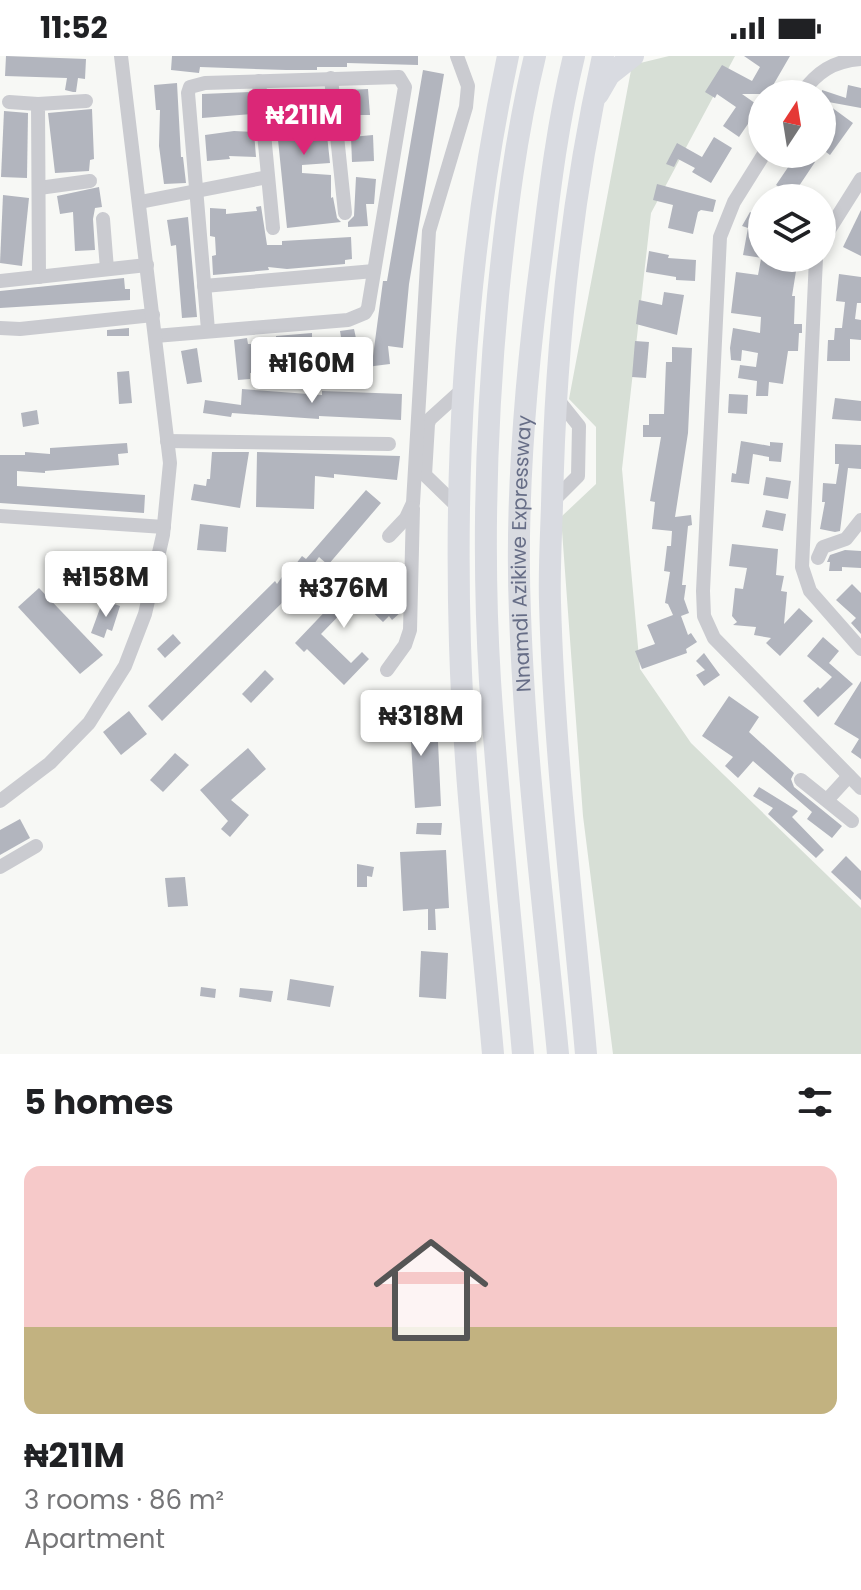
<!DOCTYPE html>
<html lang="en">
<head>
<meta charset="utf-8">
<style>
  body { margin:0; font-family:Poppins,sans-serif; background:#f6f6f6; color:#202124; height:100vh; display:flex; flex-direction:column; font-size:30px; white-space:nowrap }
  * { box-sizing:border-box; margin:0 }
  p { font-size:26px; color:#757577 }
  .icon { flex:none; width:44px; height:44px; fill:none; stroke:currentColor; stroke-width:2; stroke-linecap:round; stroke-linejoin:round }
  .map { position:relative; height:998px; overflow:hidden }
  .panel { display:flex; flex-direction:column; background:#fff; flex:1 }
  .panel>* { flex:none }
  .needle { width:52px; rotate:12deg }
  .buttons { position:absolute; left:748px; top:24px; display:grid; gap:16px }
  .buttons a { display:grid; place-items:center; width:88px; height:88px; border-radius:50%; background:#fff; box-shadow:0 4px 12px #0003; font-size:40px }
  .price { position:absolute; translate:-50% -68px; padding:0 18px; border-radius:8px; background:#fff; color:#222; font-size:26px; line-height:52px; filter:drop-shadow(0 2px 4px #0008) }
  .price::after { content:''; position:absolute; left:50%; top:48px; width:24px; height:18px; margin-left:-12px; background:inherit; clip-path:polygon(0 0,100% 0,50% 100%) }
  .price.active { background:#db2777; color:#fff }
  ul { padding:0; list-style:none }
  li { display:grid; align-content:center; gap:16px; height:424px; padding:0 24px }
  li+li { border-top:2px solid #e0e0e0 }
  li span { display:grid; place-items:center; height:248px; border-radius:16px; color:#555 }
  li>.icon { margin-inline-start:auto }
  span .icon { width:144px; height:144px; fill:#fffc; stroke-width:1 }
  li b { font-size:34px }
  h2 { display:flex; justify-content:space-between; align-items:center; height:96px; padding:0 24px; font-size:34px }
  .status { display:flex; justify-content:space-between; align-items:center; height:56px; padding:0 40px; background:#fff; direction:ltr }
  .status svg { height:22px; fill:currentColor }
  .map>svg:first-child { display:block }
  .green { fill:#d7dfd6 }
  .building { fill:#b2b5be }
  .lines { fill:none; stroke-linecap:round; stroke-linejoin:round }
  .minor { stroke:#cacbd0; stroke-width:14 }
  .highway { stroke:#d9dbe1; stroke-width:22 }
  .labels { text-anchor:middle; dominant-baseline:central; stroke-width:8; stroke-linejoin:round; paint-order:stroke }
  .street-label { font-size:20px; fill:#666d86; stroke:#fff }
</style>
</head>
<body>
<div class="status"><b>11:52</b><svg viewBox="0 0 49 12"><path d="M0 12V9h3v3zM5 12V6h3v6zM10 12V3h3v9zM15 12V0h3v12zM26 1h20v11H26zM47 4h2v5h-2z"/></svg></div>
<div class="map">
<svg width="861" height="998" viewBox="0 0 861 998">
  <rect width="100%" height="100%" fill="#f7f8f5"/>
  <polygon class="green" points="669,0 735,0 651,157 622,413 640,613 691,687 861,852 861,998 613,998 583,760 561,461 596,428 596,371 569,343 632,9"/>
  <g class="building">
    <polygon points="6,0 86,3 85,23 78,22 76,36 73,36 65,34 67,22 5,20"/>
    <polygon points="172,0 418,0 418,9 347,7 347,11 317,11 317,14 286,14 200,11 199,17 171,14"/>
    <polygon points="744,0 790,0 768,38 742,38 759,50 753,58 762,65 758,71 750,65 739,81 723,70 736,51 717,38 715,42 705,36 722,9 752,25 760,11"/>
    <polygon points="423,14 444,18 409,228 403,292 388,290 390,308 374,310 362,314 362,317 346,318 345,309 315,312 316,318 303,319 280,320 279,314 250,317 250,323 238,324 234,284 247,282 248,288 251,288 251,291 272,289 272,286 276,286 276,280 312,277 312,284 317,283 317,287 337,284 337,281 341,281 340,275 354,273 360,301 373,300 383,225 387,225"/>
    <polygon points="177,27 181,101 183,101 186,127 164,128 159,90 160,54 156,54 154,29"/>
    <polygon points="848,29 861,32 861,52 823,45 853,67 830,99 822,93 822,34 846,42"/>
    <polygon points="322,33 330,107 302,109 302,117 331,119 331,142 333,141 337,162 341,166 287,172 273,35"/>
    <polygon points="368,33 370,59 347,59 346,34"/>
    <polygon points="250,36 252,58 202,62 202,38"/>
    <polygon points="92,53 94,103 90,104 89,115 55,117 48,57"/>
    <polygon points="4,55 28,57 27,122 1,121"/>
    <polygon points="234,75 254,76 256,101 229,100 230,103 207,105 205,79"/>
    <polygon points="373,79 374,105 352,106 351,81"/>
    <polygon points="714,81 732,92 711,127 692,116 695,112 678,103 674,111 666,108 677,87 702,101"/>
    <polygon points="797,98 803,98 815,106 791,142 778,142 782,133 776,129"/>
    <polygon points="356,121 376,123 374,148 366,148 368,170 348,171 348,166 354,160"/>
    <polygon points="657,128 716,144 713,156 701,154 698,156 693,178 668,172 673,149 653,144"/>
    <polygon points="99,131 102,151 95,152 93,163 95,194 75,195 73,156 60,158 57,140"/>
    <polygon points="3,139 29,142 22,210 0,207"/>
    <polygon points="261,150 267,189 282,189 282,185 351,181 352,203 345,204 345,208 287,213 268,211 269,214 213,219 212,200 216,199 215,181 210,180 210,152 226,153 226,158 257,155 256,151"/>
    <polygon points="861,154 861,200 843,191"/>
    <polygon points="750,156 762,163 754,180 762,182 762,202 743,199 748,172 742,170"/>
    <polygon points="188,161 197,261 182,262 176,189 171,190 167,164"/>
    <polygon points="649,195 669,199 668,202 696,204 695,225 676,224 676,221 646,216"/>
    <polygon points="761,203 797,209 792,240 795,240 794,268 802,268 802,277 799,277 798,295 788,295 783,328 769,326 768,340 756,340 757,325 738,322 740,309 756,311 758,297 742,294 741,305 731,304 730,292 733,272 760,277 761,261 731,257 736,216 758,219"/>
    <polygon points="839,218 861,221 861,247 857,247 855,263 861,264 861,284 850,283 850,305 827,305 828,284 834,284 835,272 842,272 845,246 836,245"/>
    <polygon points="124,222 125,233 130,233 130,244 0,252 0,235"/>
    <polygon points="664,236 684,239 677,279 636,268 639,244 662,249"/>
    <polygon points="129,272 129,280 107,280 107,274"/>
    <polygon points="635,285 649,286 646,322 632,321"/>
    <polygon points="672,291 692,292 688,377 675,461 691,459 692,469 688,470 682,529 686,529 684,543 689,557 681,560 688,579 691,577 697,586 686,593 687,597 642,613 635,595 655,588 647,569 673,559 668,548 665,547 670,516 664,515 667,490 671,490 672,475 652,473 655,446 650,445 661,381 643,381 643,369 649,369 649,358 664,358 666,306 672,306"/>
    <polygon points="197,292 202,326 187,328 181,295"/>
    <polygon points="129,315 132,347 119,348 117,316"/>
    <polygon points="242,333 322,339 322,335 402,338 401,364 319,360 319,363 232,357 231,361 203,357 205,344 241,349"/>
    <polygon points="729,338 748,339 747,358 728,357"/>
    <polygon points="835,342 861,345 861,365 832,363"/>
    <polygon points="37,354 39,368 23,371 21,357"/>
    <polygon points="741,385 770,390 770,386 783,387 781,406 769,405 769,401 753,398 749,428 731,426 732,417 736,418"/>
    <polygon points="127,387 128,397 118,398 119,409 45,415 45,417 17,415 17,430 145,439 144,457 0,447 0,399 25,399 25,396 50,398 50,392"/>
    <polygon points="835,388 861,389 861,413 848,412 840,475 835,476 820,473 825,446 822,446 823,427 836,428 839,408 835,408"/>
    <polygon points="212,396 249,396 240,452 191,444 194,428 206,430 207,423 210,423"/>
    <polygon points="257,396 400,400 397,424 334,418 334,422 315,420 314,453 256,451"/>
    <polygon points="766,421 791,425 788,443 763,439"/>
    <polygon points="366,434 381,447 328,509 319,501 293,538 292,537 162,665 148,650 275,525 277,528 289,511 292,513 302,500 306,503"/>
    <polygon points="766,454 786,458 783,475 762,471"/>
    <polygon points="200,468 228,471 226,496 197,494"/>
    <polygon points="732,488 778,493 776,519 784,520 781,535 787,536 784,568 799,552 813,565 780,600 766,587 771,582 754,579 756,571 733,569 737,566 732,560 735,532 743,533 747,512 729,510"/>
    <polygon points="845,494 861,495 861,512 842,511 842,515 829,515 830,506 827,506 830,499"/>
    <polygon points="357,522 368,532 371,529 400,557 392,564 389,560 383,566 357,541 321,578 351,607 362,596 369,603 344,629 307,593 304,596 295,587"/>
    <polygon points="852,528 861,537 861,578 851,567 856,562 836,544"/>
    <polygon points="39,532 103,599 80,618 18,551"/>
    <polygon points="103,544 120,550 112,575 107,573 104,582 91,577"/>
    <polygon points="173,578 181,587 165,602 157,593"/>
    <polygon points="823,581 839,595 829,607 853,628 818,661 803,645 818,631 820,633 832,621 807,600"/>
    <polygon points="704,597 720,619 704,630 696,619 705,614 696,605"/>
    <polygon points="265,614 274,623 251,647 242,638"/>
    <polygon points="861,625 861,703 851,696 859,683 834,668"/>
    <polygon points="729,640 759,661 749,676 794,717 791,723 794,731 842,770 832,782 807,763 812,756 753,705 738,722 725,710 733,701 702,680"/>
    <polygon points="423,653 427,686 438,686 441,750 415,752 411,686 397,684 397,656"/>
    <polygon points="129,655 147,678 121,699 103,676"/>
    <polygon points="248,692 266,713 231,744 249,759 230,781 221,773 228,765 200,734"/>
    <polygon points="175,697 189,709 163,736 150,724"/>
    <polygon points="759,731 798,755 792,761 824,794 816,802 768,758 773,752 753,740"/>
    <polygon points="20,763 30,782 0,799 0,774"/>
    <polygon points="417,767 442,767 441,779 416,778"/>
    <polygon points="446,794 449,852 435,853 436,874 428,874 428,853 403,855 400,796"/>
    <polygon points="846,800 861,815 861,844 831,816"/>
    <polygon points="357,808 374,811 372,821 367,820 367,831 357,831"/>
    <polygon points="185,821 188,850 168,851 165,822"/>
    <polygon points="421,895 448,897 446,943 419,941"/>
    <polygon points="290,923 334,930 330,951 287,944"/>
    <polygon points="201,931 216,933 215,942 200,940"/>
    <polygon points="240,932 273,935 271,946 239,941"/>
  </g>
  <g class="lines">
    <g class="minor">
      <polyline points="331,22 345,157"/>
      <polyline points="259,25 273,172"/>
      <path d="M801 38C817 16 833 5 861 3"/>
      <polyline points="9,46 38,48"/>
      <polyline points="764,98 734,146 720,181 703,535 704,560 714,582 861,732"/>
      <polyline points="39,132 90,125"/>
      <polyline points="140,146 268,121"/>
      <polyline points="103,163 107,213"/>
      <polyline points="822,185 861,123"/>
      <polyline points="816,202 802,511 810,535 861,593"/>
      <polyline points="39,221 38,48 86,45"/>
      <polyline points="0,225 147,209"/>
      <polyline points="204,230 374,215"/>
      <polyline points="0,272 20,273 153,259"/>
      <polyline points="155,280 348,264 365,257 368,252 405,31 399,21 205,27 190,31 188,37 208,274"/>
      <polyline points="167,385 389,388"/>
      <polyline points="552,446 578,420 579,370 555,340"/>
      <polyline points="459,452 425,419 428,368 430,363 462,334"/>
      <polyline points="0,460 164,471"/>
      <polyline points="389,480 406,462 413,447 429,175 466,51 468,30 457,0"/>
      <polyline points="818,502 823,491 846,483 861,464"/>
      <polyline points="387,614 405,589 410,574 413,452"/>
      <polyline points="801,724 852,765"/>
      <polyline points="827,744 849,720"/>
      <polyline points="0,745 50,707 89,667 125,610 145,558 163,479 170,407 121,0"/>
      <polyline points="0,811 36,790"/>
    </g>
    <g class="highway">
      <polyline points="598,38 609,19 633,0"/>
      <path d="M493 998C481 862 464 725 460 589 454 392 467 193 508 0"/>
      <path d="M523 998C512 874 498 749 490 625 482 496 486 367 498 239 506 159 516 78 535 0"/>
      <path id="s1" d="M558 998C544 852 525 705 520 558 515 438 526 316 542 197 550 131 558 65 574 0"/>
      <path d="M586 998C573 848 554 697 550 546 549 514 551 482 552 449 555 298 570 148 603 0"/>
    </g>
  </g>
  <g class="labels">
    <g class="street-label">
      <text stroke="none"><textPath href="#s1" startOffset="502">Nnamdi Azikiwe Expressway</textPath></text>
    </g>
  </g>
</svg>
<div class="buttons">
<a><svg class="needle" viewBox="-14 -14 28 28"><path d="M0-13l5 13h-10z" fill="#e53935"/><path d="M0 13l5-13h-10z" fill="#757577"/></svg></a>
<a><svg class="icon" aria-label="layers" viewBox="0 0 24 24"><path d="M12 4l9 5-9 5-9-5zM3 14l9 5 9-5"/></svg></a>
</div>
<b class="price active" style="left:304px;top:101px">₦211M</b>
<b class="price" style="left:312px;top:349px">₦160M</b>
<b class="price" style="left:106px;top:563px">₦158M</b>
<b class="price" style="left:344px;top:574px">₦376M</b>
<b class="price" style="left:421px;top:702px">₦318M</b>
</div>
<section class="panel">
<h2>5 homes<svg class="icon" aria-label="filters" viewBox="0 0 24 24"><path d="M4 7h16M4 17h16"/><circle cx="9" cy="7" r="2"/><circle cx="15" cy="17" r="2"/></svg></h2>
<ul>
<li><span style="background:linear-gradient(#f6c9c9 65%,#c2b280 0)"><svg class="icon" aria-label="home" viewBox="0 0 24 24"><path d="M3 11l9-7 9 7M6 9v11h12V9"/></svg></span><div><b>₦211M</b><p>3 rooms · 86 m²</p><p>Apartment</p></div></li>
</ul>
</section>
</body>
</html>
